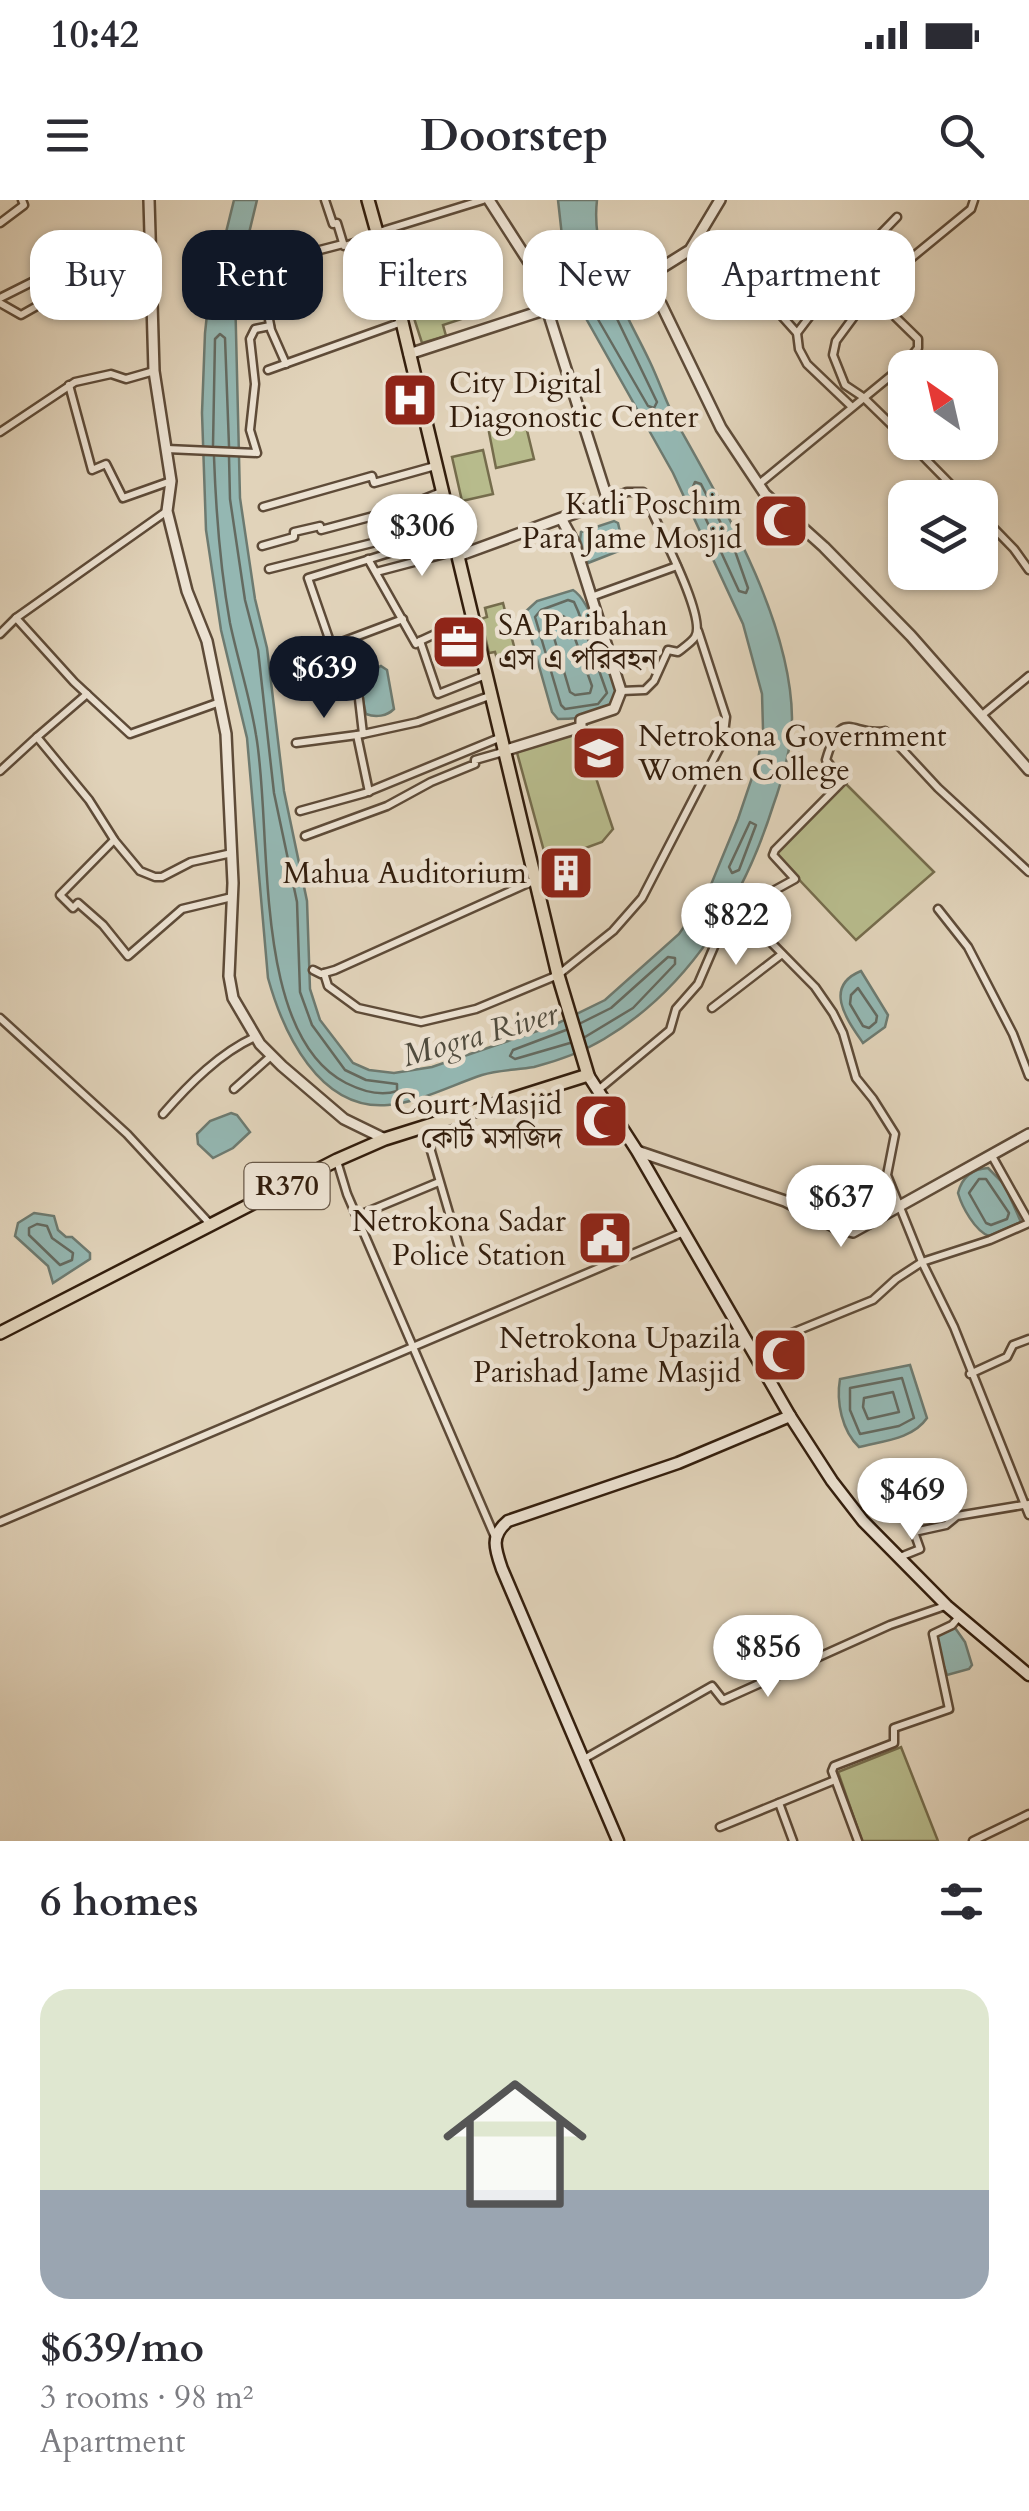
<!DOCTYPE html>
<html lang="en">
<head>
<meta charset="utf-8">
<style>
  body { margin:0; font-family:Cardo,"Noto Serif Bengali",serif; background:#f7f7f7; color:#2b2b33; height:100vh; display:flex; flex-direction:column; font-size:38px; white-space:nowrap }
  * { box-sizing:border-box; margin:0 }
  p { font-size:32px; color:#7c7c81 }
  .icon { flex:none; width:55px; height:55px; fill:none; stroke:currentColor; stroke-width:2; stroke-linecap:round; stroke-linejoin:round }
  .map { position:relative; height:1641px; overflow:hidden }
  .panel { display:flex; flex-direction:column; background:#fff; flex:1 }
  .panel>* { flex:none }
  .guide { position:absolute; left:30px; top:30px; width:970px; height:90px; display:flex; gap:20px }
  .needle { width:65px; rotate:326deg }
  .controls { position:absolute; left:888px; top:150px; display:grid; gap:20px }
  .controls a { display:grid; place-items:center; width:110px; height:110px; border-radius:20px; background:#fff; box-shadow:0 2px 8px #0004; font-size:50px }
  .price { position:absolute; translate:-50% -85px; padding:0 22px; border-radius:35px; background:#fff; color:#222; font-size:32px; line-height:65px; filter:drop-shadow(0 2px 5px #0008) }
  .price::after { content:''; position:absolute; left:50%; top:60px; width:30px; height:22px; margin-left:-15px; background:inherit; clip-path:polygon(0 0,100% 0,50% 100%) }
  .price.active { background:#111827; color:#fff }
  ul { padding:0; list-style:none }
  li { display:grid; align-content:center; gap:20px; height:530px; padding:0 40px }
  li+li { border-top:2px solid #e1e1e2 }
  li span { display:grid; place-items:center; height:310px; border-radius:30px; color:#555 }
  li>.icon { margin-inline-start:auto }
  span .icon { width:180px; height:180px; fill:#fffc; stroke-width:1 }
  li b { font-size:42px }
  h2 { display:flex; justify-content:space-between; align-items:center; height:120px; padding:0 40px; font-size:42px }
  .chip { padding:0 35px; border-radius:30px; background:#fff; box-shadow:0 2px 8px #0004; font-size:35px; line-height:90px }
  .chip.active { background:#111827; color:#fff }
  .status { display:flex; justify-content:space-between; align-items:center; height:70px; padding:0 50px; background:#fff; direction:ltr }
  .status svg { height:28px; fill:currentColor }
  header { display:flex; justify-content:space-between; align-items:center; height:130px; padding:0 40px; background:#fff; font-size:45px; font-weight:700 }
  .map>svg:first-child { display:block }
  .green { fill:#b7bb8c; stroke:#756c4c; stroke-width:2.5 }
  .water { fill:#94b7b2; stroke:#6d7a70; stroke-width:2.5 }
  .lines { fill:none; stroke-linecap:round; stroke-linejoin:round }
  .shore { stroke:#646a60; stroke-width:2.5 }
  .minor-casing { stroke:#5e4b38; stroke-width:11 }
  .tertiary-casing { stroke:#5e4b38; stroke-width:14 }
  .secondary-casing { stroke:#331e0d; stroke-width:15 }
  .primary-casing { stroke:#331e0d; stroke-width:16 }
  .minor { stroke:#ece2d2; stroke-width:6 }
  .tertiary { stroke:#ece2d2; stroke-width:9 }
  .secondary { stroke:#ece2d2; stroke-width:10 }
  .primary { stroke:#e1d3ba; stroke-width:11 }
  .labels { text-anchor:middle; dominant-baseline:central; stroke-width:9; stroke-linejoin:round; paint-order:stroke }
  .shield { fill:#ece2d2; stroke:#6a5948; stroke-width:2.5 }
  .shield-label { font-size:28px; font-weight:bold; fill:#331e0d }
  .poi-label { font-size:30px; fill:#331e0d; stroke:#ece2d2; text-anchor:end }
  .water-label { font-size:32px; font-style:italic; fill:#504c3f; stroke:#ece2d2 }
</style>
</head>
<body>
<div class="status"><b>10:42</b><svg viewBox="0 0 49 12"><path d="M0 12V9h3v3zM5 12V6h3v6zM10 12V3h3v9zM15 12V0h3v12zM26 1h20v11H26zM47 4h2v5h-2z"/></svg></div>
<header><svg class="icon" aria-label="menu" viewBox="0 0 24 24"><path d="M4 6h16M4 12h16M4 18h16"/></svg>Doorstep<svg class="icon" aria-label="search" viewBox="0 0 24 24"><circle cx="10" cy="10" r="6"/><path d="M15 15l6 6"/></svg></header>
<div class="map">
<svg width="1029" height="1641" viewBox="0 0 1029 1641">
  <rect width="100%" height="100%" fill="#e1d3ba"/>
  <filter id="stains"><feTurbulence type="fractalNoise" baseFrequency=".002" numOctaves="4"/><feColorMatrix values="0 0 0 0 .2 0 0 0 0 .09 0 0 0 0 .02 0 0 0 .5 -.17"/></filter>
  <radialGradient id="worn" r=".72"><stop offset=".6" stop-color="#630" stop-opacity="0"/><stop offset="1" stop-color="#630" stop-opacity=".3"/></radialGradient>
  <g class="green">
    <polygon points="446,45 460,87 420,99 408,57"/>
    <polygon points="478,95 483,112 443,125 446,136 422,143 413,115"/>
    <polygon points="524,218 534,259 496,268 488,227"/>
    <polygon points="483,250 493,294 462,301 452,257"/>
    <polygon points="503,403 516,454 497,459 495,452 489,453 481,419 487,417 485,408"/>
    <polygon points="580,530 613,629 602,642 547,662 516,549"/>
    <polygon points="845,583 934,672 856,740 775,654"/>
    <polygon points="901,1547 938,1641 862,1641 838,1572"/>
  </g>
  <g class="water">
    <path d="M234 0H257L235 91 240 298 255 399 267 448 284 591 307 701 310 789 320 820 353 863 369 870 394 873 432 867 552 826 605 800 679 734 708 692 738 619 758 560 763 529 762 494 743 424 673 273 579 106 565 63 558 0H597C590 59 626 111 650 162 660 183 667 205 678 225 724 307 791 421 792 518 792 548 783 578 773 606 744 698 690 788 604 839 584 851 557 861 534 867 517 870 499 870 482 875 452 885 420 902 388 905 319 911 283 832 268 778L247 538 221 430 206 330 202 213 205 133 208 105Z"/>
    <polygon points="614,321 618,323 624,349 588,363 580,340 581,332"/>
    <path d="M573 390C592 401 612 471 617 494 606 517 581 519 558 519L552 512 524 413 537 401Z"/>
    <path d="M381 466 387 470 394 509C387 516 376 518 366 514L358 480 368 471Z"/>
    <path d="M861 771 888 815 885 827 863 843C848 821 822 787 861 771Z"/>
    <polygon points="231,913 237,915 250,932 233,948 213,958 198,944 197,934 210,921"/>
    <path d="M988 968 1004 984 1021 1022 989 1036C975 1031 962 1007 958 993 962 977 973 969 988 968Z"/>
    <polygon points="34,1013 54,1016 58,1030 66,1037 72,1037 90,1053 90,1059 53,1083 48,1066 15,1036 18,1023"/>
    <path d="M910 1165 927 1218C913 1239 882 1241 859 1247 842 1231 836 1202 840 1179Z"/>
    <polygon points="953,1425 965,1442 972,1465 969,1469 947,1475 934,1439 936,1432"/>
  </g>
  <g class="lines">
    <g class="shore">
      <polyline points="588,102 648,206 654,208 657,202 606,96"/>
      <polyline points="213,245 215,139 220,134 225,138 229,246"/>
      <path d="M214 257C216 313 220 367 230 423 238 461 250 497 256 535 273 628 250 834 346 883 362 891 380 897 397 891V884L366 880 345 870 312 825 300 792 297 702 274 593 258 450 245 400 230 299 229 257"/>
      <polygon points="695,282 701,284 735,351 748,388 746,393 739,391 692,289"/>
      <polygon points="568,400 574,402 578,411 607,493 598,504 565,509 561,505 535,417 541,410"/>
      <polygon points="563,416 568,419 592,486 590,493 575,495 570,492 550,424 552,419"/>
      <polygon points="750,622 756,625 739,670 732,673 729,667"/>
      <polygon points="858,788 877,816 876,822 869,828 863,826 850,804 851,795"/>
      <polyline points="581,823 611,808 668,757 675,758 675,764 633,808 585,837"/>
      <polyline points="566,830 513,850 510,856 515,859 570,843"/>
      <polygon points="979,979 986,979 1009,1013 1007,1019 991,1025 986,1023 969,993"/>
      <polygon points="37,1024 47,1026 52,1038 73,1053 72,1060 60,1065 29,1035 29,1028"/>
      <polygon points="902,1178 914,1218 899,1226 860,1234 850,1210 850,1188"/>
      <polygon points="893,1192 899,1212 868,1219 863,1207 864,1198"/>
    </g>
    <g class="minor-casing">
      <g id="minor">
        <polyline points="325,0 333,24 337,23 344,46 377,36"/>
        <polyline points="0,23 24,5 22,0"/>
        <polyline points="379,32 483,0"/>
        <polyline points="691,50 707,49 763,95 797,133 799,149 807,164 852,207"/>
        <polyline points="870,95 836,141 833,155 845,185 863,197 905,238"/>
        <polyline points="0,98 70,63 91,107 95,109 153,92"/>
        <polyline points="0,103 21,115 37,106 47,93 77,78"/>
        <polyline points="797,133 842,74 897,17"/>
        <polyline points="286,164 271,130 258,61 295,50 312,52 343,44"/>
        <polyline points="268,170 402,122"/>
        <polyline points="69,185 92,270 106,264 123,298 171,281"/>
        <polyline points="0,232 75,182 111,174 126,179 154,171"/>
        <polyline points="909,242 964,298"/>
        <polyline points="167,249 257,253 250,230 255,184 250,139 255,129 270,126"/>
        <polyline points="759,284 904,165 918,148 918,139 870,92 971,9 974,0"/>
        <polyline points="441,292 396,310 400,326 394,327 399,350 308,378 336,459 345,456 359,499 363,534 418,522 492,495"/>
        <path d="M609 299 627 292H643C652 316 708 417 695 437 692 442 683 448 678 452L668 450 654 481 645 490 621 491"/>
        <polyline points="263,307 372,276 374,283 435,266"/>
        <polyline points="980,314 1014,349 1029,370"/>
        <polyline points="262,346 294,337 294,332 320,326 321,330 396,310"/>
        <polyline points="368,359 416,444 420,441 438,494 486,475"/>
        <polyline points="269,369 396,337"/>
        <polyline points="376,372 456,351"/>
        <polyline points="591,397 677,366"/>
        <polyline points="16,418 74,482 130,534 220,502"/>
        <polyline points="0,434 16,418 167,311"/>
        <polyline points="420,441 472,417"/>
        <polyline points="331,446 403,419"/>
        <polyline points="87,494 37,537 89,600 115,641 140,671 155,677 162,677 191,662 232,653"/>
        <polyline points="981,516 1029,476"/>
        <polyline points="363,534 357,535 369,592"/>
        <polyline points="296,543 357,535"/>
        <polyline points="0,571 37,537"/>
        <polyline points="300,611 365,593 499,538"/>
        <polyline points="305,636 387,606 431,582 475,564 475,560 503,552"/>
        <polyline points="114,640 60,695 73,708 78,703 103,725 128,756 182,709 232,697"/>
        <polyline points="938,709 968,747 1013,834 1029,876"/>
        <path d="M752 723 775 690 795 679 773 655 775 650 843 581 826 560C842 504 853 538 885 531L938 588 1029 672"/>
        <polyline points="313,770 321,774 335,770 535,680"/>
        <polyline points="324,773 328,786 358,808 421,822 476,809 558,775 613,731 642,698 723,541 726,517 698,431"/>
        <polyline points="712,808 782,754"/>
        <polyline points="0,818 127,934 211,1025"/>
        <polyline points="234,889 271,856"/>
        <polyline points="597,891 670,830 676,809 698,784 719,735 739,724 752,723 815,787 833,813 843,833 856,878 873,899 895,934 887,975 922,1062 954,1127 1029,1315"/>
        <path d="M163 914C190 883 220 853 255 837"/>
        <polyline points="428,927 431,951 461,1054"/>
        <polyline points="992,956 1029,1022"/>
        <polyline points="337,961 347,994 495,1337"/>
        <polyline points="357,1016 439,982"/>
        <polyline points="751,1146 766,1137 772,1141 873,1100 896,1079 922,1062 990,1040 1029,1023"/>
        <polyline points="970,1174 1007,1157 1013,1145 1029,1139"/>
        <polyline points="0,1322 684,1032"/>
        <polyline points="900,1357 920,1349 914,1332 946,1325 957,1316 1029,1304"/>
        <polyline points="584,1559 712,1486 723,1500 890,1425 945,1406"/>
        <polyline points="779,1603 793,1641"/>
        <polyline points="720,1627 835,1580"/>
        <polyline points="858,1641 832,1571 834,1566 894,1543 894,1528 949,1509 933,1434 952,1425 959,1417"/>
        <polyline points="973,1641 1029,1614"/>
      </g>
    </g>
    <g class="tertiary-casing">
      <g id="tertiary">
        <polyline points="149,0 154,171 171,281 167,311 187,391 207,441 226,534 233,683 229,776 233,798 260,844 282,866 344,919 385,939"/>
        <polyline points="635,82 661,104 721,228 765,294 824,347 911,436 1029,570"/>
        <polyline points="557,105 623,83 642,80 690,50 720,0"/>
        <polyline points="409,154 547,109 534,70 489,0"/>
        <polyline points="458,356 608,301 547,109"/>
        <polyline points="503,551 581,527 581,520 614,509 621,491 574,342 562,320"/>
        <polyline points="637,951 785,1001 837,1028 853,1032 1029,934"/>
      </g>
    </g>
    <g class="secondary-casing">
      <g id="secondary">
        <polyline points="588,875 637,951 790,1216 832,1281 863,1321 947,1406 1029,1475"/>
        <path d="M618 1641 502 1369C495 1349 490 1336 508 1321L678 1263 790 1216"/>
      </g>
    </g>
    <g class="primary-casing">
      <polyline id="primary" points="0,1133 337,960 385,939 588,875 558,775 402,122 368,0"/>
    </g>
    <use href="#minor" class="minor"/>
    <use href="#tertiary" class="tertiary"/>
    <use href="#secondary" class="secondary"/>
    <use href="#primary" class="primary"/>
  </g>
  <defs>
    <g id="hospital-square" transform="scale(2.875)"><rect x="-9" y="-9" width="18" height="18" rx="4" fill="#8f2418" stroke="#ece2d2"/><path d="M-5-5h3v3.5h4V-5h3V5h-3V1.5h-4V5h-3Z" fill="#fff"/></g>
    <g id="mosque-square" transform="scale(2.875)"><rect x="-9" y="-9" width="18" height="18" rx="4" fill="#8f2418" stroke="#ece2d2"/><path d="M3.5-4.9A6 6 0 1 0 3.5 4.9A5 5 0 1 1 3.5-4.9Z" fill="#fff"/></g>
    <g id="office-square" transform="scale(2.875)"><rect x="-9" y="-9" width="18" height="18" rx="4" fill="#8f2418" stroke="#ece2d2"/><path d="M-6-3h4V-5.5h4V-3h4V5H-6ZM-1-4.5V-3h2v-1.5ZM-6 0V1H6V0Z" fill="#fff"/></g>
    <g id="university-square" transform="scale(2.875)"><rect x="-9" y="-9" width="18" height="18" rx="4" fill="#8f2418" stroke="#ece2d2"/><path d="M0-5L7-2L0 1L-7-2ZM-4 1L0 2.5L4 1V4Q0 6-4 4Z" fill="#fff"/></g>
    <g id="building-square" transform="scale(2.875)"><rect x="-9" y="-9" width="18" height="18" rx="4" fill="#8f2418" stroke="#ece2d2"/><path d="M-4-6H4V6H1V3H-1V6H-4ZM-2.5-4.3h1.7v1.8h-1.7ZM.8-4.3h1.7v1.8H.8ZM-2.5-1h1.7V.8h-1.7ZM.8-1h1.7V.8H.8Z" fill="#fff"/></g>
    <g id="civic-square" transform="scale(2.875)"><rect x="-9" y="-9" width="18" height="18" rx="4" fill="#8f2418" stroke="#ece2d2"/><path d="M-.6-6.5H3V-4.5H.6V-3L4-1V1h2V6H-6V1h2V-1L-.6-3ZM-1.2 2.5V6h2.4V2.5Z" fill="#fff"/></g>
  </defs>
  <g fill-rule="evenodd">
    <use href="#hospital-square" x="410" y="200"/>
    <use href="#mosque-square" x="781" y="321"/>
    <use href="#office-square" x="459" y="442"/>
    <use href="#university-square" x="599" y="553"/>
    <use href="#building-square" x="566" y="673"/>
    <use href="#mosque-square" x="601" y="921"/>
    <use href="#civic-square" x="605" y="1038"/>
    <use href="#mosque-square" x="780" y="1155"/>
  </g>
  <g class="labels">
    <rect class="shield" x="244.5" y="963" width="85" height="46" rx="8"/>
    <g class="shield-label">
      <text x="287" y="986">R370</text>
    </g>
    <g class="poi-label">
      <text x="449" y="183" text-anchor="start">City Digital<tspan x="449" dy="34">Diagonostic Center</tspan></text>
      <text x="742" y="304">Katli Poschim<tspan x="742" dy="34">Para Jame Mosjid</tspan></text>
      <text x="498" y="425" text-anchor="start">SA Paribahan<tspan x="498" dy="34">এস এ পরিবহন</tspan></text>
      <text x="638" y="536" text-anchor="start">Netrokona Government<tspan x="638" dy="34">Women College</tspan></text>
      <text x="527" y="673">Mahua Auditorium</text>
      <text x="562" y="904">Court Masjid<tspan x="562" dy="34">কোর্ট মসজিদ</tspan></text>
      <text x="566" y="1021">Netrokona Sadar<tspan x="566" dy="34">Police Station</tspan></text>
      <text x="741" y="1138">Netrokona Upazila<tspan x="741" dy="34">Parishad Jame Masjid</tspan></text>
    </g>
    <g class="water-label">
      <text transform="translate(480 835) rotate(-16)">Mogra River</text>
    </g>
  </g>
  <rect width="100%" height="100%" filter="url(#stains)"/>
  <rect width="100%" height="100%" fill="url(#worn)"/>
</svg>
<div class="controls">
<a><svg class="needle" viewBox="-14 -14 28 28"><path d="M0-13l5 13h-10z" fill="#e53935"/><path d="M0 13l5-13h-10z" fill="#7c7c81"/></svg></a>
<a><svg class="icon" aria-label="layers" viewBox="0 0 24 24"><path d="M12 4l9 5-9 5-9-5zM3 14l9 5 9-5"/></svg></a>
</div>
<b class="price" style="left:422px;top:379px">$306</b>
<b class="price active" style="left:324px;top:521px">$639</b>
<b class="price" style="left:736px;top:768px">$822</b>
<b class="price" style="left:841px;top:1050px">$637</b>
<b class="price" style="left:912px;top:1343px">$469</b>
<b class="price" style="left:768px;top:1500px">$856</b>
<div class="guide">
<a class="chip">Buy</a>
<a class="chip active">Rent</a>
<a class="chip">Filters</a>
<a class="chip">New</a>
<a class="chip">Apartment</a>
</div>
</div>
<section class="panel">
<h2>6 homes<svg class="icon" aria-label="filters" viewBox="0 0 24 24"><path d="M4 7h16M4 17h16"/><circle cx="9" cy="7" r="2"/><circle cx="15" cy="17" r="2"/></svg></h2>
<ul>
<li><span style="background:linear-gradient(#dfe7d0 65%,#9aa5b1 0)"><svg class="icon" aria-label="home" viewBox="0 0 24 24"><path d="M3 11l9-7 9 7M6 9v11h12V9"/></svg></span><div><b>$639/mo</b><p>3 rooms · 98 m²</p><p>Apartment</p></div></li>
</ul>
</section>
</body>
</html>
